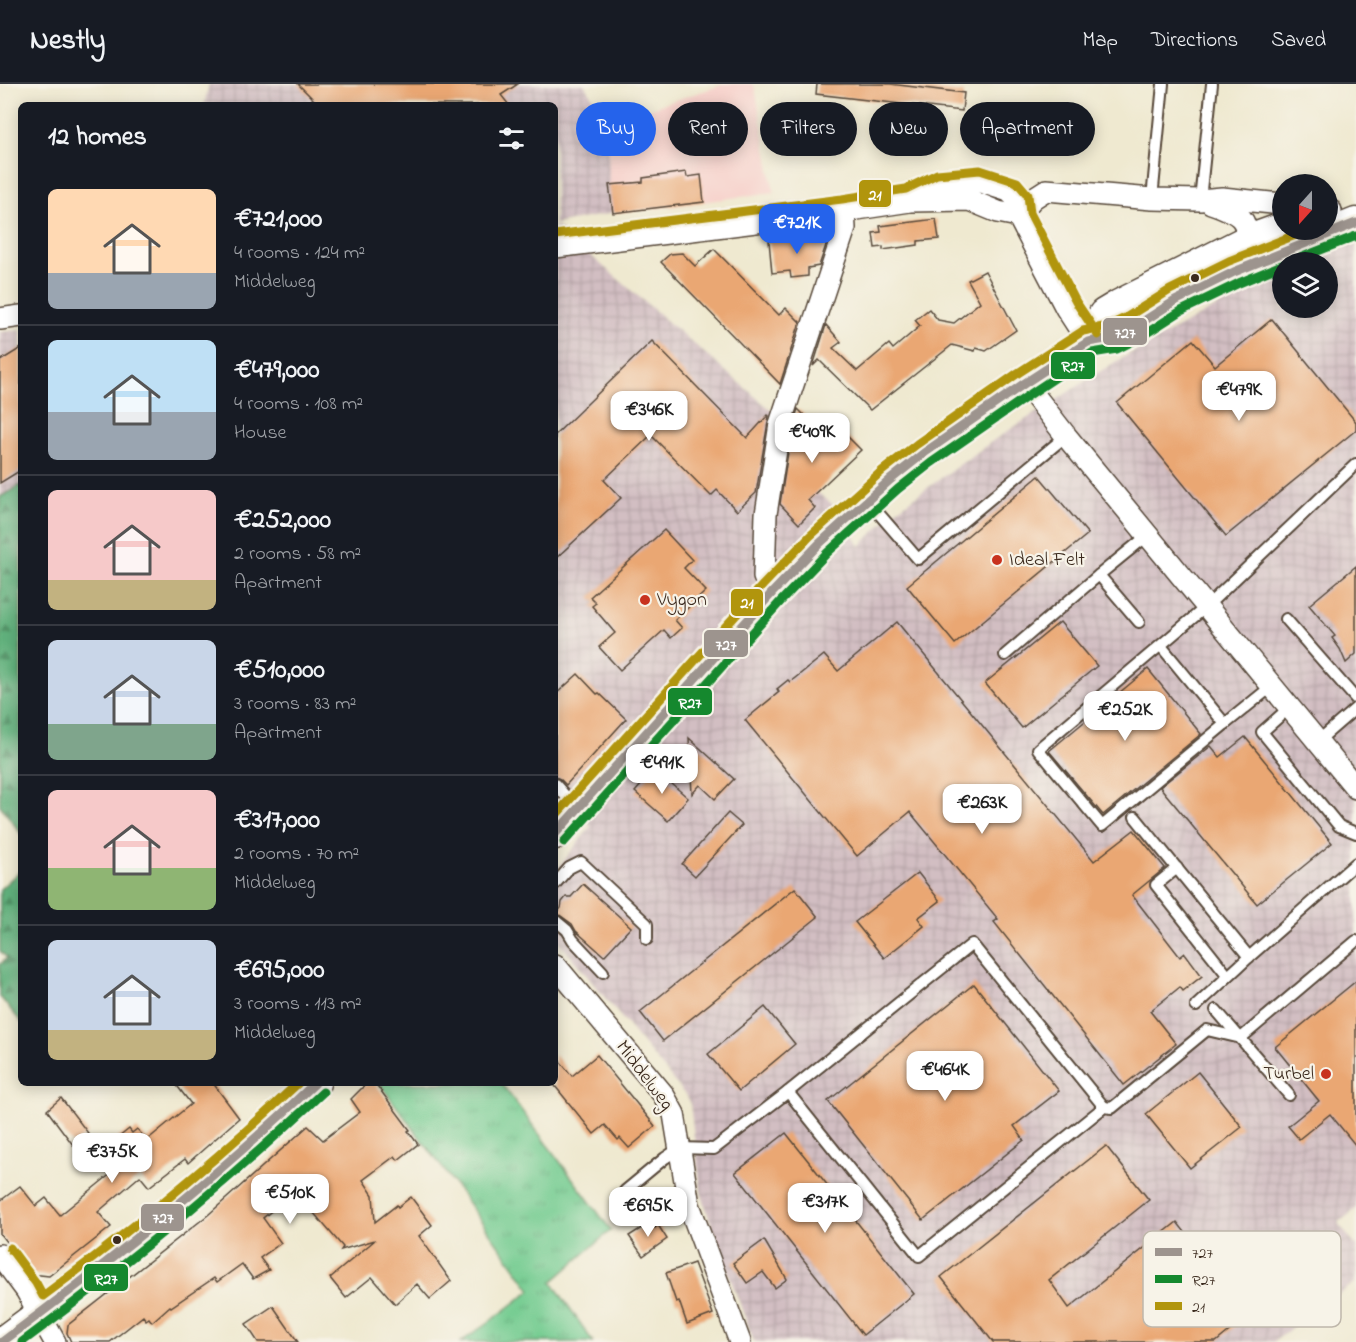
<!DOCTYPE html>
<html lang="en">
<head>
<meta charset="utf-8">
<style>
  body { margin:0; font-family:"Indie Flower",sans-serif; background:#242831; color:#f1f3f6; height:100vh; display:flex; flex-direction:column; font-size:22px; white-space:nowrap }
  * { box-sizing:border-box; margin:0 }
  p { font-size:20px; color:#9ea1a6 }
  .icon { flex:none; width:33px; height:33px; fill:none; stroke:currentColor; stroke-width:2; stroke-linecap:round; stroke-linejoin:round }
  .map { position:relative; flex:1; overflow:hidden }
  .details { position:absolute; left:18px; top:18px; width:540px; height:984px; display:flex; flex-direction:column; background:#171b24; border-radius:9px; box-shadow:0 3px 15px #0003 }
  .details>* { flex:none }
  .guide { position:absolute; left:576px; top:18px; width:570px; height:54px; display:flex; gap:12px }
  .needle { width:39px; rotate:201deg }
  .tools { position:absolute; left:1272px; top:90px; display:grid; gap:12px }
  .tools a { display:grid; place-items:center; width:66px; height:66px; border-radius:50%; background:#171b24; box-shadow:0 3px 15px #0003; font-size:30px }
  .price { position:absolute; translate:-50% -51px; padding:0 14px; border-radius:12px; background:#fff; color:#222; font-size:20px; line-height:39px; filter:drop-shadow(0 2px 3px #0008) }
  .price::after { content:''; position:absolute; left:50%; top:36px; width:18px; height:14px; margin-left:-9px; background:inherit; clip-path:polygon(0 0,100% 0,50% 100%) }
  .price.selected { background:#2563eb; color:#fff }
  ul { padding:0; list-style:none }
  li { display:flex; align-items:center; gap:18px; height:150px; padding:0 30px }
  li+li { border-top:2px solid #363941 }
  li span { display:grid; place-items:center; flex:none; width:168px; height:120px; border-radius:9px; color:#555 }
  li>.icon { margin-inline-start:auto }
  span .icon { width:72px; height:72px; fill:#fffc; stroke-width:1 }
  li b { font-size:26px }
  h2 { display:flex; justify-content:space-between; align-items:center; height:72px; padding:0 30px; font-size:26px }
  .chip { padding:0 21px; border-radius:27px; background:#171b24; box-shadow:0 3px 15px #0003; font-size:21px; line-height:54px }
  .chip.selected { background:#2563eb; color:#fff }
  header { display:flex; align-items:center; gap:36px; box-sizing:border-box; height:84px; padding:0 30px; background:#171b24; border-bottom:2px solid #363941 }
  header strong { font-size:28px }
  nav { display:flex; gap:33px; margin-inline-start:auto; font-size:21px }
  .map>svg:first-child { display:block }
  .built { fill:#f7d0ca }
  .industrial { fill:url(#industrial-grid) }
  .grass { fill:url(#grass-tufts); stroke:#587b58; stroke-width:1.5 }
  .forest { fill:url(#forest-firs); stroke:#4e6d4c; stroke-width:1.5 }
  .building { fill:#eaa773 }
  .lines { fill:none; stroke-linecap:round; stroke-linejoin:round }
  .service-casing { stroke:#564739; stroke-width:14 }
  .minor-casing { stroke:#564739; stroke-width:24 }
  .secondary-casing { stroke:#564739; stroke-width:33 }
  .service { stroke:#fff; stroke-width:10 }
  .minor { stroke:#fff; stroke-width:21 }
  .secondary { stroke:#fff; stroke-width:30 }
  .bus-1-casing { stroke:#f7f3e8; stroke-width:14 }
  .bus-2-casing { stroke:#f7f3e8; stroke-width:14 }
  .bus-3-casing { stroke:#f7f3e8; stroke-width:14 }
  .bus-1 { stroke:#9d948e; stroke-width:9 }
  .bus-2 { stroke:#15882e; stroke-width:9 }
  .bus-3 { stroke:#b1950d; stroke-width:9 }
  .bus-dot { fill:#3b2a1e; stroke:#f7f3e8; stroke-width:2 }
  .poi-dot { fill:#c8321e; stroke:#f7f3e8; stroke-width:2 }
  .labels { text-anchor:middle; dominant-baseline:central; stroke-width:4.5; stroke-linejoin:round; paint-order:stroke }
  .poi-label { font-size:20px; fill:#3b2a1e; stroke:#f7f3e8; text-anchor:start }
  .street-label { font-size:20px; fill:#3b2a1e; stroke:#f7f3e8 }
  .key { fill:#f7f3e8; stroke:#bfb7ab; stroke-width:1.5 }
  .key-label { font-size:16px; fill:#3b2a1e }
  .line-badge { stroke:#f7f3e8; stroke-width:2 }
  .badge-label { font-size:16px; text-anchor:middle; font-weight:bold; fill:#fff }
</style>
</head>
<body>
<header>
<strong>Nestly</strong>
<nav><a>Map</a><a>Directions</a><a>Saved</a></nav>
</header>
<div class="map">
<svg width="1356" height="1258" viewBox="0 0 1356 1258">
  <defs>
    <pattern id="industrial-grid" width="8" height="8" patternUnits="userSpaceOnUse" patternTransform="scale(1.5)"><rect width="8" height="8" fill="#d2bec2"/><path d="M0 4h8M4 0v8" fill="none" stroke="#b5a3a6"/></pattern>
    <pattern id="grass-tufts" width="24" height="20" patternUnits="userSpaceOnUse" patternTransform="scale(1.5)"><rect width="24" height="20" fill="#75cc91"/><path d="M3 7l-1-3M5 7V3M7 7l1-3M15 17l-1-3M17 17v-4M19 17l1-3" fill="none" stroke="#66af7d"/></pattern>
    <pattern id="forest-firs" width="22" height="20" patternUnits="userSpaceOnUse" patternTransform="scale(1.5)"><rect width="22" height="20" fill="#60b07b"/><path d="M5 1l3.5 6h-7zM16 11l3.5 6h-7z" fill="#508f64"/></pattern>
  </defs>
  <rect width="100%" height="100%" fill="#f7f3e8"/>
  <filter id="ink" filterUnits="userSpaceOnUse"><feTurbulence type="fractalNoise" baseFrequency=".0167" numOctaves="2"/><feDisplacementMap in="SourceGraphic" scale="12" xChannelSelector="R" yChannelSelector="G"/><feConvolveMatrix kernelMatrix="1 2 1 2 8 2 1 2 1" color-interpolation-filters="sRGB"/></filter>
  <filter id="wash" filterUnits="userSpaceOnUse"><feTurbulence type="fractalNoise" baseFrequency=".008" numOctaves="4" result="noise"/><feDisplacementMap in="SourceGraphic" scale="24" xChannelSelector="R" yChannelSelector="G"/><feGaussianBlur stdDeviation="1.35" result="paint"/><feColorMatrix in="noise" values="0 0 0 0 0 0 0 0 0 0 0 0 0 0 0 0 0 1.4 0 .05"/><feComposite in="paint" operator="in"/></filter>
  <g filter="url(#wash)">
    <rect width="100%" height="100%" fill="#efe9d0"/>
    <polygon class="built" points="725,0 752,0 755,4 774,108 660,124 613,129 609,101 608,38"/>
    <g class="industrial">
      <polygon points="209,0 584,0 608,38 609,101 613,129 555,140 555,21 204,21"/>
      <polygon points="555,141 778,332 779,380 831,419 860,462 894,428 994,356 1115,278 1282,187 1282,224 1328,224 1328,178 1302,178 1356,156 1356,1125 1338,1139 1356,1162 1356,1198 1273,1258 754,1258 713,1147 701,1108 690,1020 686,1012 555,853 555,788 591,742 555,701"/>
      <polygon points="21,246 21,401 0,413 0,248"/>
    </g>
    <polygon class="grass" points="379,999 501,999 611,1146 552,1198 593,1258 461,1258 504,1227 531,1206 445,1087"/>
    <g class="forest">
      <polygon points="21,401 21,750 0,721 0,413"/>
      <polygon points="21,786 21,938 0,913 0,880 7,874 0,867 0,805"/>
    </g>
    <g id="blocks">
      <g class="building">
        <polygon points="298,0 518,0 501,11 509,21 319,21"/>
        <polygon points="817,0 890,0 964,9 962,27 816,10"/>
        <polygon points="686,88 687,93 701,91 704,118 613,129 609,101 643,98 643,94"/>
        <polygon points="936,135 939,155 918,157 918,161 883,166 883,163 875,164 873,149 881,148 880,142"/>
        <polygon points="824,150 826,161 819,182 808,184 808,192 791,194 790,187 772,189 769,157"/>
        <polygon points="714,165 779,231 786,224 800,238 780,300 661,178 670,170 682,169 695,182"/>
        <polygon points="985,187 1016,246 986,267 976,264 975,267 952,261 870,326 819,276 813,282 826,241 841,258 833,264 857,287 889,260 893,265 920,242 915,236 929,225 938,236 954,239 980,218 968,196"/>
        <polygon points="1272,235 1356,338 1356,346 1226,452 1117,319 1193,256 1215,282"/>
        <polygon points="652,257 747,354 768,331 769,332 756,409 737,427 717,406 711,412 651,351 604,396 621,414 555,475 555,351"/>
        <polygon points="21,264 21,386 0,399 0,277"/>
        <polygon points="798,325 825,352 836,341 861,366 808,416 815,424 799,440 780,420 792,343"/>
        <polygon points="1039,392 1088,450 955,560 907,502"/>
        <polygon points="664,446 692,476 684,484 706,507 675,536 682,544 671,554 664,546 620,586 599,563 615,549 592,522 596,519 590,513"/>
        <polygon points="1356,482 1356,570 1346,579 1340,565 1332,554 1335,552 1309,521"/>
        <polygon points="897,538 1094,777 1134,746 1165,784 1132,811 1180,873 1185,869 1202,892 1183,907 1180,903 1150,927 1176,960 1124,1001 994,838 998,835 910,728 857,772 745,636 779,608 777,605 788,596 790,598 824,571 838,587"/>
        <polygon points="1060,538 1097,582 1022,644 985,599"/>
        <polygon points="1148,585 1201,650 1103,731 1049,667"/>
        <polygon points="578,590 597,610 599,609 626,635 566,701 560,695 555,693 555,611"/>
        <polygon points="1245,653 1332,759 1257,820 1160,703 1211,662 1220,673"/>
        <polygon points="689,654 734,695 715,715 700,701 692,710"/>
        <polygon points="655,685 688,714 668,737 635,708"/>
        <polygon points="728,729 742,741 695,792 682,780"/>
        <polygon points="918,789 940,817 918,834 924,842 884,874 855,838"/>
        <polygon points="583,800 631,843 604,872 576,847 572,840 557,829 561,824 562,818 566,813 571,813"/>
        <polygon points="795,804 818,833 663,957 640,928"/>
        <polygon points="1356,897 1356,1062 1330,1030 1299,1055 1288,1042 1319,1017 1275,963"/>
        <polygon points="974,900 1059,1007 1014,1042 1024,1056 923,1136 828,1017"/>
        <polygon points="765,923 795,960 739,1007 708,970"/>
        <polygon points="555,971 572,992 597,971 655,1042 629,1064 620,1054 618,1056 605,1041 594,1050 555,1002"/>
        <polygon points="1198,988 1242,1043 1190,1084 1146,1030"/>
        <polygon points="175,999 213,999 239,1034 188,1079 185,1075 149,1103 140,1092 98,1128 111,1143 49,1192 31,1190 0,1150 0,1117 20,1102 36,1122 46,1114 60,1131 128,1076 113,1058 129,1045 132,1049 137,1045 147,1056 191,1020"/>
        <polygon points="367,999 375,999 410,1046 408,1047 418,1060 398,1076 395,1072 363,1096 373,1111 375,1138 397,1121 398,1123 411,1113 432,1141 419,1152 451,1197 430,1215 417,1200 395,1220 372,1193 346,1214 330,1194 375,1156 341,1166 343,1163 301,1114 280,1120 263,1134 281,1159 260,1174 269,1186 253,1195 242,1180 217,1198 214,1194 171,1223 170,1222 152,1238 149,1234 146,1236 143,1232 110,1258 71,1258 67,1249 68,1241 208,1131 308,1042 323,1056 360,1028 351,1015"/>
        <polygon points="61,1014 88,1049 73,1061 47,1026"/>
        <polygon points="786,1049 914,1210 863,1251 735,1089"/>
        <polygon points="1106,1062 1149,1116 1049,1196 1069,1224 1177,1138 1250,1230 1216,1258 993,1258 941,1193"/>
        <polygon points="651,1138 655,1144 658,1141 667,1155 643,1172 629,1152"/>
        <polygon points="764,1156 787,1195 775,1204 763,1188 747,1199 733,1179"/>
        <polygon points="694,1179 713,1230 687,1240 679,1217 676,1218 666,1189"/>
        <polygon points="273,1222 298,1258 258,1258 246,1240"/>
      </g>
    </g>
  </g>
  <g filter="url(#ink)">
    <use href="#blocks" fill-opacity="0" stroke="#564739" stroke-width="1.5"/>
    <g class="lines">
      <g class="service-casing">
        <g id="service">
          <polyline points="1152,115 1163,0"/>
          <polyline points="1200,116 1212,0"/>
          <polyline points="868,417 918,475 1066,352"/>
          <polyline points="1099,491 1139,538"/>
          <polyline points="1286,535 1356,615"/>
          <polyline points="1161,562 1225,640 1272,602"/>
          <polyline points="1005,571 1099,491 1148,451"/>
          <polyline points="1290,623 1262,648 1339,742 1356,749"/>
          <polyline points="1225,640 1102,742 1038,665 1207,522 1356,380"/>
          <polyline points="1318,657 1356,624"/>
          <polyline points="555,700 577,725"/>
          <polyline points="1135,733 1249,873 1356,779"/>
          <polyline points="1177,784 1156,801 1228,892"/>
          <polyline points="555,800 569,784 581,778 647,840 647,855"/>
          <polyline points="555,836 567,846 573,856 603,888"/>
          <polygon points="972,860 1104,1023 919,1172 788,1008"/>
          <polyline points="1196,922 1249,873"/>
          <polyline points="1216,926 1289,1011"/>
          <polyline points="1104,1023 1112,1024 1207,946 1241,954 1356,857"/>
          <polyline points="625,1107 665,1074 680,1064 714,1065 788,1008"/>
        </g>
      </g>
      <g class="minor-casing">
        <g id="minor">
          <polyline points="919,113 940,102 981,98 1009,107 1017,115 1018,132 1066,224 1088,258"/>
          <path d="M1211 119C1240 129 1253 135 1243 169"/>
          <polyline points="1328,127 1331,127"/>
          <polyline points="1018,132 1032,115 1046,106 1152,115 1200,116 1222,114 1282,120"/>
          <polyline points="555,163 844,127 910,117 969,116 998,128 1018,132"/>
          <polyline points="0,235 21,232"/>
          <polyline points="1025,299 1066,352 1356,704"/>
          <polyline points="772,509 764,493 766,430 780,340 845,144 844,127"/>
          <polyline points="555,881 663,1010 674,1030 689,1121 740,1258"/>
          <polyline points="0,1171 26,1206 55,1258"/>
        </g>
      </g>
      <g class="secondary-casing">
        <g id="secondary">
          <polyline points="1088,258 1104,230 1119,221 1246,157 1282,144"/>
          <polyline points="555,750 772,509 819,460 890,396 924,369 1025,299 1088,258 1112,254 1133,244 1175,217 1234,188 1356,139"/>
          <path d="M2 1258C111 1178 218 1094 315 999"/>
        </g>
      </g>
      <use href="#service" class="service"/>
      <use href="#minor" class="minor"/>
      <use href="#secondary" class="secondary"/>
      <g class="bus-1-casing">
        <g id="bus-1">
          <polyline points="555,750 772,509 819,460 890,396 924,369 1025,299 1088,258 1112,254 1133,244 1175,217 1234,188 1356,139"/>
          <path d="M2 1258C111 1177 217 1093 315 999"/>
        </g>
      </g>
      <g class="bus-2-casing">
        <g id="bus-2">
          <polyline points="1290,178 1356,152"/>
          <polyline points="564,758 781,517 827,469 898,405 931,379 1032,309 1092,269 1117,265 1139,254 1181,227 1239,199 1282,181"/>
          <path d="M22 1258C127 1180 228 1098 323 1008"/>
        </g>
      </g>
      <g class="bus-3-casing">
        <g id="bus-3">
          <polyline points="555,151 842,115 906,105 937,90 980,86 1017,98 1028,111 1030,129 1076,218 1098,251"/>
          <polyline points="555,732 763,501 810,452 882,387 917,360 1018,289 1083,247 1108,242 1127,233 1170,206 1229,177 1308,146"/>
          <path d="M10 1164 36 1199 43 1212C132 1146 217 1076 298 999"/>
        </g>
      </g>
      <use href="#bus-1" class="bus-1"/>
      <use href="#bus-2" class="bus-2"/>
      <use href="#bus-3" class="bus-3"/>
    </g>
  </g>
  <g class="bus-dot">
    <circle cx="1195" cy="194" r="5"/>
    <circle cx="117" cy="1156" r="5"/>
  </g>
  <g class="poi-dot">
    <circle cx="997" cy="476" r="6"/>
    <circle cx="645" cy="516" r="6"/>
    <circle cx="1326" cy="990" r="6"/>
  </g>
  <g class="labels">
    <g class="poi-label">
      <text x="1009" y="476">Ideal Felt</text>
      <text x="657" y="516">Vygon</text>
      <text x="1314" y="990" text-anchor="end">Turbel</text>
    </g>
    <g class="street-label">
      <text transform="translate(644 992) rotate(53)">Middelweg</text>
    </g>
  </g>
  <rect x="1143" y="1147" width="198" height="96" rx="9" class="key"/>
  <rect x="1155" y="1164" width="27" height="8" fill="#9d948e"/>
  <rect x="1155" y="1191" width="27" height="8" fill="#15882e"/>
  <rect x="1155" y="1218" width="27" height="8" fill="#b1950d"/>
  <g class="key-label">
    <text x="1192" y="1174">727</text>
    <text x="1192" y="1201">R27</text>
    <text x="1192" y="1228">21</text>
  </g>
  <g class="line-badge">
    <rect x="858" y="95" width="34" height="29" rx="6" fill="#b1950d"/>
    <rect x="1102" y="233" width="46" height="29" rx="6" fill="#9d948e"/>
    <rect x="1050" y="267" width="46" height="29" rx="6" fill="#15882e"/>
    <rect x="730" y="504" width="34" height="29" rx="6" fill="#b1950d"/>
    <rect x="703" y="545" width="46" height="29" rx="6" fill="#9d948e"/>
    <rect x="667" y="603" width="46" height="29" rx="6" fill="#15882e"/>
    <rect x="140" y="1119" width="45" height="29" rx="6" fill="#9d948e"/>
    <rect x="83" y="1179" width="46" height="29" rx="6" fill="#15882e"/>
  </g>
  <g class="badge-label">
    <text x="875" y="116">21</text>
    <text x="1125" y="254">727</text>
    <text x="1073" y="287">R27</text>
    <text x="747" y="524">21</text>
    <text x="726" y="566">727</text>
    <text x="690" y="624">R27</text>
    <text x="163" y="1139">727</text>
    <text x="106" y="1200">R27</text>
  </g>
</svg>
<div class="tools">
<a><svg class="needle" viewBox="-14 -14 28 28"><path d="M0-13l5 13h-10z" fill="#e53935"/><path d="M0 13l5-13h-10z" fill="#9ea1a6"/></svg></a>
<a><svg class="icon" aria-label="layers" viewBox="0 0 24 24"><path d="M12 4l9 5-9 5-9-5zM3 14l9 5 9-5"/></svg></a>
</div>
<b class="price selected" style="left:797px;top:171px">€721K</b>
<b class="price" style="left:1239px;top:338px">€479K</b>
<b class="price" style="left:649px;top:358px">€346K</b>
<b class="price" style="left:812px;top:380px">€409K</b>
<b class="price" style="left:1125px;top:658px">€252K</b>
<b class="price" style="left:662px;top:711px">€491K</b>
<b class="price" style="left:982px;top:751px">€263K</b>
<b class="price" style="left:945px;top:1018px">€464K</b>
<b class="price" style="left:112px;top:1100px">€375K</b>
<b class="price" style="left:290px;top:1141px">€510K</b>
<b class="price" style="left:825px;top:1150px">€317K</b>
<b class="price" style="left:648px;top:1154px">€695K</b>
<div class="guide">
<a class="chip selected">Buy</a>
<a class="chip">Rent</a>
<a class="chip">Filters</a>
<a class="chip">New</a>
<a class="chip">Apartment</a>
</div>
<section class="details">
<h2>12 homes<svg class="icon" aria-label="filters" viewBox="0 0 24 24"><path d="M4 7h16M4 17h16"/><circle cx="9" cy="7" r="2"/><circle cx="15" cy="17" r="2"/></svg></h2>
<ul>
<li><span style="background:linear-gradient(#ffd9b3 70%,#9aa5b1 0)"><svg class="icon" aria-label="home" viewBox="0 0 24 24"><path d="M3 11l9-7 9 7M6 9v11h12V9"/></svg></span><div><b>€721,000</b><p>4 rooms · 124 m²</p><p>Middelweg</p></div></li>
<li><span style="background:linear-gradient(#bfe0f5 60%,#9aa5b1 0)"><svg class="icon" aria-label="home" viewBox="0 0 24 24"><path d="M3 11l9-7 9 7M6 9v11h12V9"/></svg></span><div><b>€479,000</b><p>4 rooms · 108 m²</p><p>House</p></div></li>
<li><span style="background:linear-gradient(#f6c9c9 75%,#c2b280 0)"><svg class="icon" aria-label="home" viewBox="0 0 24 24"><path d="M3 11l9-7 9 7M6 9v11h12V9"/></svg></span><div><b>€252,000</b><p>2 rooms · 58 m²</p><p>Apartment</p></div></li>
<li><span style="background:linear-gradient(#c9d6e8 70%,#7fa58c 0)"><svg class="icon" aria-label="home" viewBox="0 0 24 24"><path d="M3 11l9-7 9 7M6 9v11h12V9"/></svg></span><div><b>€510,000</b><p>3 rooms · 83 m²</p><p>Apartment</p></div></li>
<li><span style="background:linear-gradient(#f6c9c9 65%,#8fb573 0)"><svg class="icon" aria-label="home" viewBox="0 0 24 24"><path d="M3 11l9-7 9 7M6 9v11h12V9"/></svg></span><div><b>€317,000</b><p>2 rooms · 70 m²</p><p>Middelweg</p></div></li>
<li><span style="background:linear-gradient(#c9d6e8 75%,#c2b280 0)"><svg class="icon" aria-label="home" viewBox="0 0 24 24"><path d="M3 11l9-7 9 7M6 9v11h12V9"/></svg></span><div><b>€695,000</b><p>3 rooms · 113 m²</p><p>Middelweg</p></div></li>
</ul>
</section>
</div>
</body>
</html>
